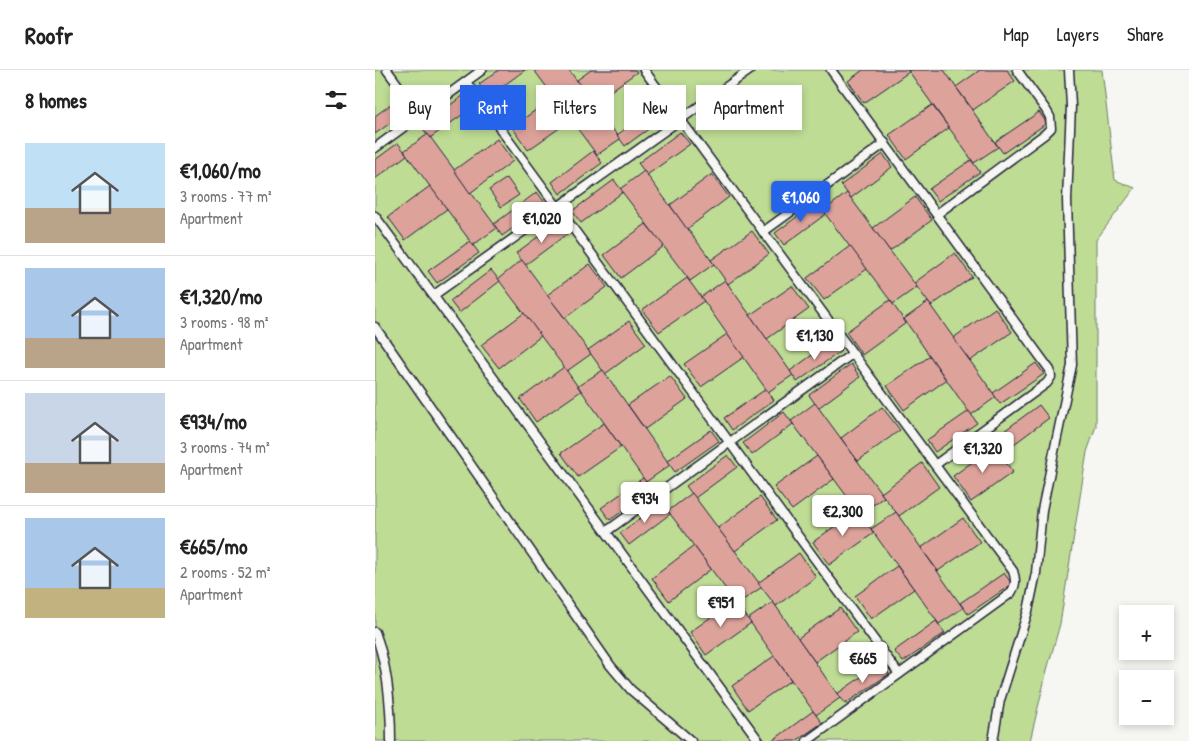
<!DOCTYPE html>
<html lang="en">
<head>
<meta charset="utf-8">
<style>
  body { margin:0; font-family:"Patrick Hand",sans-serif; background:#f6f6f6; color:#222; height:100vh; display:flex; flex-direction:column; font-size:19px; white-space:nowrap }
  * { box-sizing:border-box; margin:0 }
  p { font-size:16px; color:#767676 }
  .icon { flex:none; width:28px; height:28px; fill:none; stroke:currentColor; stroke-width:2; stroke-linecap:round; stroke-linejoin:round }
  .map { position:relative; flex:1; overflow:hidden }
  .panel { display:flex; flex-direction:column; background:#fff; width:375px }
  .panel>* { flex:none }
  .hud { position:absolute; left:15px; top:15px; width:475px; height:45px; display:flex; gap:10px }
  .fabs { position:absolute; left:744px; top:535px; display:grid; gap:10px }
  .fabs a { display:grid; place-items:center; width:55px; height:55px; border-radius:0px; background:#fff; box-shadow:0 2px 8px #0003; font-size:25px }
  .price { position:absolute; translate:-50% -42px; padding:0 11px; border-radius:5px; background:#fff; color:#222; font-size:16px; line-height:32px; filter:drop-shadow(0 1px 2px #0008) }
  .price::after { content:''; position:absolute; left:50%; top:30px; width:15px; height:11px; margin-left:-8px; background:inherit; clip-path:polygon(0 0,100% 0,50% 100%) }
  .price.on { background:#2563eb; color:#fff }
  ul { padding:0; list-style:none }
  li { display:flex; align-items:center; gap:15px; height:125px; padding:0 25px }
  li+li { border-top:1px solid #e0e0e0 }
  li span { display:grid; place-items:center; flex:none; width:140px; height:100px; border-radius:0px; color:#555 }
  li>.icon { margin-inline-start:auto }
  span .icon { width:60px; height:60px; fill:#fffc; stroke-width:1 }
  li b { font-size:21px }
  h2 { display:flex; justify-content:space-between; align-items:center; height:60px; padding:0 25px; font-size:21px }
  .tag { padding:0 18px; border-radius:0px; background:#fff; box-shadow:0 2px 8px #0003; font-size:18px; line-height:45px }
  .tag.on { background:#2563eb; color:#fff }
  header { display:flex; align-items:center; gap:30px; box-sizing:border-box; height:70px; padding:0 25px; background:#fff; border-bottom:1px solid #e0e0e0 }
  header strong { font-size:24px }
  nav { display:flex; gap:28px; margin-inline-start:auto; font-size:18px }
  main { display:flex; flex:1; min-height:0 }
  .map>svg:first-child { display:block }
  .green { fill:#bedc94; stroke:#707f68 }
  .building { fill:#dda39b; stroke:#22223b }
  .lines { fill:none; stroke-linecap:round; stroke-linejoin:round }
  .lane-casing { stroke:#22223b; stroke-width:11 }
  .lane { stroke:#f6f6f2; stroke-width:8 }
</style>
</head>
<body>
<header>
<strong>Roofr</strong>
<nav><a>Map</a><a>Layers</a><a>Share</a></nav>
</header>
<main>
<section class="panel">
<h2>8 homes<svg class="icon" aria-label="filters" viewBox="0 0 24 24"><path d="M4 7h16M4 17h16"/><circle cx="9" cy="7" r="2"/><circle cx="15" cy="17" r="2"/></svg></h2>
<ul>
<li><span style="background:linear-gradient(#bfe0f5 65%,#b9a48a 0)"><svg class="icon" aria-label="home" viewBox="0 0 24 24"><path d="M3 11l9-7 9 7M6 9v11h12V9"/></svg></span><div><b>€1,060/mo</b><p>3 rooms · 77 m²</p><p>Apartment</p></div></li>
<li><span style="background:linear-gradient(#a9c7e8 70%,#b9a48a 0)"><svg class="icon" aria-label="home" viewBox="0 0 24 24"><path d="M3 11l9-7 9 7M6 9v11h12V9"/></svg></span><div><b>€1,320/mo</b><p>3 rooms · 98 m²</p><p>Apartment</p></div></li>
<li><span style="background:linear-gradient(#c9d6e8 70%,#b9a48a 0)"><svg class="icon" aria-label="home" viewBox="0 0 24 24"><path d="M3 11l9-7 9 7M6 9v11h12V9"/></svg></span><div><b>€934/mo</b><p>3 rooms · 74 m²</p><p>Apartment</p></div></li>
<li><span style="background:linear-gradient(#a9c7e8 70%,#c2b280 0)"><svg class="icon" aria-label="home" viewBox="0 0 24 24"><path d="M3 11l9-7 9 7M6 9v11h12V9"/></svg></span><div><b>€665/mo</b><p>2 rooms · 52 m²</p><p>Apartment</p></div></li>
</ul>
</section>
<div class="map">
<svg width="814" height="671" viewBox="0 0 814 671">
  <rect width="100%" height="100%" fill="#f6f6f2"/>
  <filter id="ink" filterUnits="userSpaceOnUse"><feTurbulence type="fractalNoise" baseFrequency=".02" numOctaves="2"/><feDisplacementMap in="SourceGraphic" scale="10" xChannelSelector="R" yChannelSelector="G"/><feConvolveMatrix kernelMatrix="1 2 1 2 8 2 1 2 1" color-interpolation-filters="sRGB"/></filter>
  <g filter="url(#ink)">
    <polygon class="green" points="0,0 727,0 740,110 760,118 721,170 721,356 712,382 685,554 672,600 655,671 0,671"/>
    <g class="building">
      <polygon points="124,0 150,0 113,27 104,14"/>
      <polygon points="159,0 194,0 245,69 222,85"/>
      <polygon points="216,0 260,0 262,2 219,33 202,10"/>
      <polygon points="488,0 533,0 534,2 489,33 473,11"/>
      <polygon points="533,0 569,0 623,77 599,93"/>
      <polygon points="605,0 632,0 640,11 598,40 581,17"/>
      <polygon points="89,25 98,37 55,68 46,56"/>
      <polygon points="179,27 196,50 153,80 137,57"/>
      <polygon points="23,29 32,41 0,64 0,46"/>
      <polygon points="286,33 294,44 250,76 242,65"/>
      <polygon points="557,35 574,58 531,89 514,65"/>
      <polygon points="664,42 672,53 628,83 620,72"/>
      <polygon points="305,62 315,74 272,105 263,93"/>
      <polygon points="53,64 122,158 98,175 29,81"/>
      <polygon points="122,69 138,91 95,123 79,100"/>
      <polygon points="23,73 32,85 0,109 0,90"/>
      <polygon points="218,81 227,93 185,124 177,112"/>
      <polygon points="508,84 517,97 476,128 466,115"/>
      <polygon points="596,90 605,102 563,131 554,119"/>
      <polygon points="269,101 339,194 315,211 245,119"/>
      <polygon points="337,104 354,127 312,159 295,135"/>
      <polygon points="132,108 144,125 126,137 114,120"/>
      <polygon points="239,110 248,122 206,153 197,141"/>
      <polygon points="55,116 72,139 30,170 13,147"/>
      <polygon points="162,122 171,134 127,166 119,154"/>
      <polygon points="472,123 542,217 518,234 448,141"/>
      <polygon points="540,127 557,150 515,181 498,158"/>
      <polygon points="442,132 451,144 409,175 400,163"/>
      <polygon points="183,152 192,164 150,195 141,183"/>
      <polygon points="271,154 289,176 246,208 229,185"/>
      <polygon points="377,161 394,184 353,214 336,190"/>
      <polygon points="95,171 104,183 62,213 53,201"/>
      <polygon points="475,176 492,199 449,230 432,208"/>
      <polygon points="580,183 597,207 556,236 539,213"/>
      <polygon points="147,190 216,284 192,301 123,209"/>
      <polygon points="215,194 232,217 190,248 172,225"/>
      <polygon points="116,200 125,211 84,243 75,231"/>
      <polygon points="312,208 329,231 284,262 267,240"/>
      <polygon points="350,210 418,305 393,322 326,227"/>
      <polygon points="417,216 434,239 392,269 375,245"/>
      <polygon points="515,230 531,253 487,285 471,262"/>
      <polygon points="553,232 621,327 596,345 529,249"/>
      <polygon points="620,238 637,262 595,291 578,268"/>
      <polygon points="149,243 166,266 124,298 106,275"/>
      <polygon points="254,251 271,274 230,304 213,280"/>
      <polygon points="352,264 369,287 326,317 309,294"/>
      <polygon points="458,270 466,281 422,312 415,301"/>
      <polygon points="555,286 571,310 529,340 512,316"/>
      <polygon points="661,293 669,304 625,334 618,323"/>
      <polygon points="476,294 485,307 443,338 434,325"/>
      <polygon points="189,297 206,321 161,352 145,329"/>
      <polygon points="228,300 295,395 271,412 203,316"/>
      <polygon points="295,306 312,329 270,359 253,335"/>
      <polygon points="391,319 399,330 357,360 349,348"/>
      <polygon points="440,333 509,427 485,444 416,351"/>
      <polygon points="664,335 674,348 639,374 629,361"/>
      <polygon points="507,337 525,360 483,391 466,368"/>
      <polygon points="594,341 602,353 560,382 552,370"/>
      <polygon points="409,342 418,354 377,385 368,373"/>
      <polygon points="229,353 246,377 203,407 186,383"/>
      <polygon points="336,360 344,371 300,402 292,391"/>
      <polygon points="619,376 638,402 596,432 578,406"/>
      <polygon points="353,385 362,397 320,428 311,416"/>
      <polygon points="442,386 459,409 417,440 399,417"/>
      <polygon points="547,393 564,417 524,446 506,423"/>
      <polygon points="268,408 277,420 235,450 226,438"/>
      <polygon points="317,423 387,517 362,534 293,441"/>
      <polygon points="385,427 402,450 360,481 343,458"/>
      <polygon points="286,433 295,444 254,475 245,463"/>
      <polygon points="482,440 499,463 454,495 438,472"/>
      <polygon points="521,442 588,538 564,554 496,459"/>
      <polygon points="588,448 605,472 563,501 546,478"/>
      <polygon points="319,476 336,499 294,531 277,508"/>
      <polygon points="424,483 441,507 401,536 383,513"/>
      <polygon points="522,496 539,519 496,549 480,526"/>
      <polygon points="629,503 637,514 593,544 585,533"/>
      <polygon points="360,530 376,553 331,585 315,562"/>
      <polygon points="398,532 465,628 441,645 373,549"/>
      <polygon points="465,538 482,562 440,592 423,568"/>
      <polygon points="561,551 570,563 528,592 519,581"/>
      <polygon points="399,586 416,610 373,640 357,616"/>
      <polygon points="506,593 514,604 470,634 462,624"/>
      <polygon points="438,641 447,653 421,671 397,671"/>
    </g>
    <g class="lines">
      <g class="lane-casing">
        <g id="lane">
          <polyline points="12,0 45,45"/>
          <path d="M269 0 638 501C641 510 641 515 636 523L432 671"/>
          <polyline points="456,0 675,300 676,307 672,313 560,395"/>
          <polyline points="91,12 524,604"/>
          <polyline points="0,78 107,0"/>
          <polyline points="562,144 670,64 676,58 675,47 671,40 642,0"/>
          <polyline points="0,146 384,671"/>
          <polyline points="388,162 510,73"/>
          <polyline points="59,225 375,0"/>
          <polyline points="0,257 235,595 256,620 316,671"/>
          <polyline points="232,461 477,284"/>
          <path d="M0 562C13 597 16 634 16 671"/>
          <polyline points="618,671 625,630 653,541 661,503 667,440 697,295 692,130 696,36 694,0"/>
        </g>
      </g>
      <use href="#lane" class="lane"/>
    </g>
  </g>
</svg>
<div class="fabs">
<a>+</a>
<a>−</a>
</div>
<b class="price on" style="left:426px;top:153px">€1,060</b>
<b class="price" style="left:167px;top:174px">€1,020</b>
<b class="price" style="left:440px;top:291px">€1,130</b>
<b class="price" style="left:608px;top:404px">€1,320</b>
<b class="price" style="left:270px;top:454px">€934</b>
<b class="price" style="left:468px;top:467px">€2,300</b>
<b class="price" style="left:346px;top:558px">€951</b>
<b class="price" style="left:488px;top:614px">€665</b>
<div class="hud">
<a class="tag">Buy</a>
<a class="tag on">Rent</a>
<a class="tag">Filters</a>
<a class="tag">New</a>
<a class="tag">Apartment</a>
</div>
</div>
</main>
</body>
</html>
